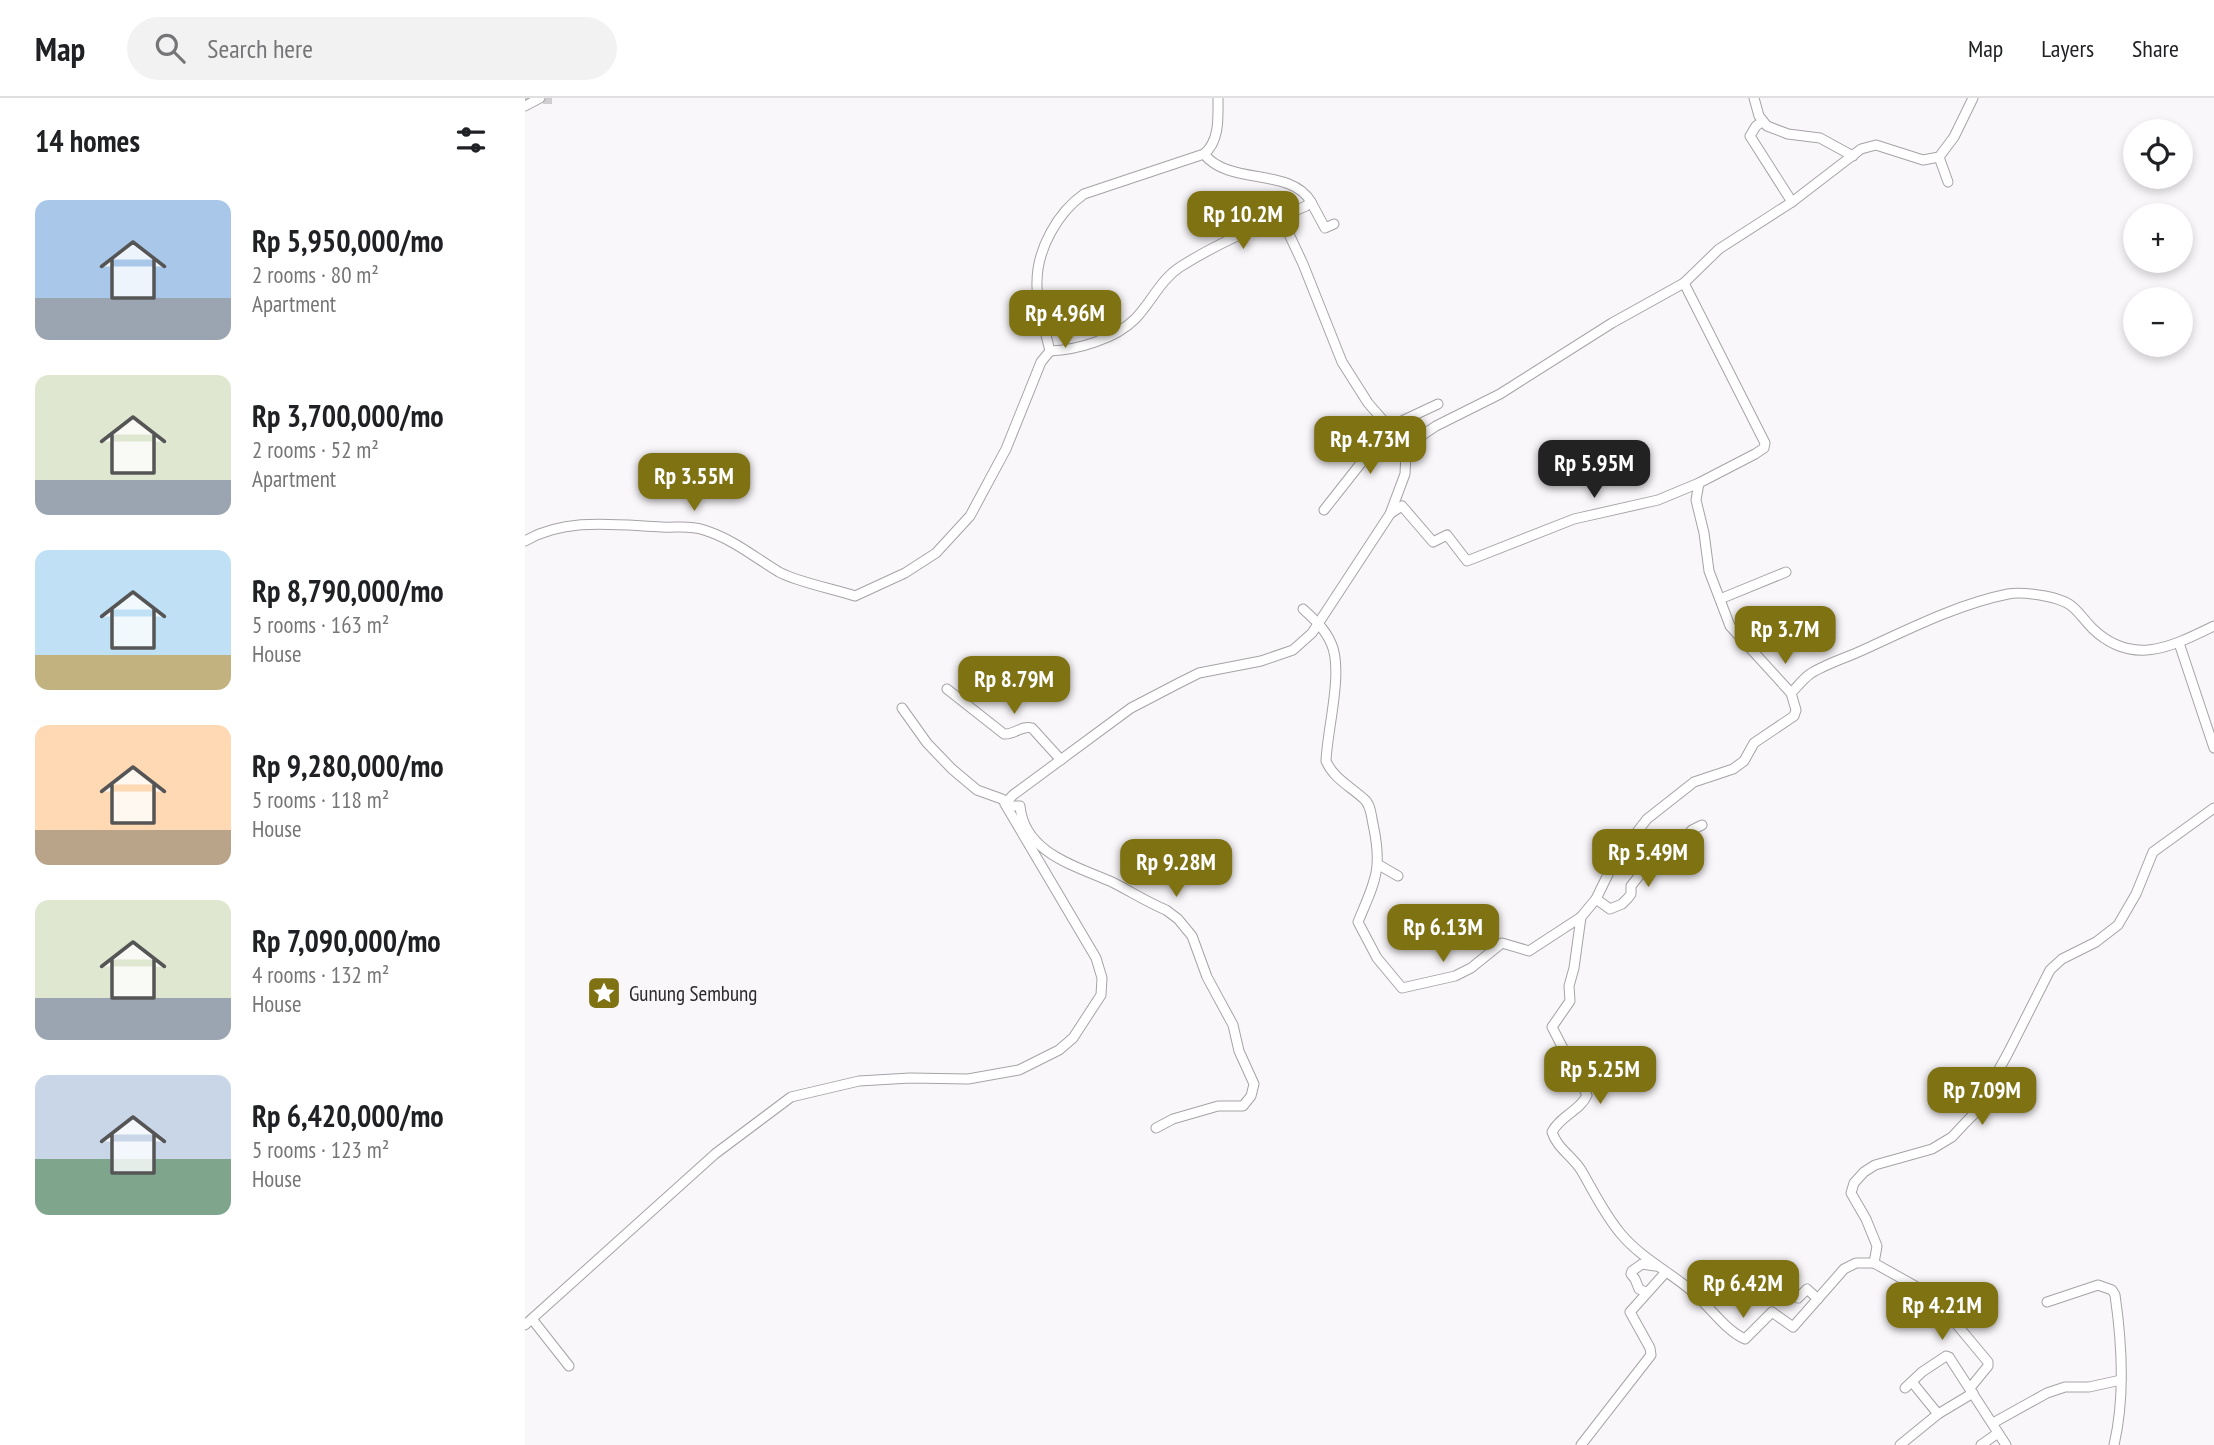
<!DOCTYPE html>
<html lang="en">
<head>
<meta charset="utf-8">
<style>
  body { margin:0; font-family:"PT Sans Narrow",sans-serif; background:#f2f2f2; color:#202124; height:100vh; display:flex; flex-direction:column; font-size:26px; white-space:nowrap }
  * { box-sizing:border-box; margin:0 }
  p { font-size:23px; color:#757577 }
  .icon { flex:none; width:38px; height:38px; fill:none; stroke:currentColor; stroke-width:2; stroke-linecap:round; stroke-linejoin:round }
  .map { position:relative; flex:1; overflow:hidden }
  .side { display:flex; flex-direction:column; background:#fff; width:525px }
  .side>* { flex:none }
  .tools { position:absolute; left:1598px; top:21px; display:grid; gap:14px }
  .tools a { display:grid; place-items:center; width:70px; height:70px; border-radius:50%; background:#fff; box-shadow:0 4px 10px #0003; font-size:35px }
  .price { position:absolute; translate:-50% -60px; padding:0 16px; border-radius:14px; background:#7f7212; color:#fff; font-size:23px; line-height:46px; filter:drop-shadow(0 2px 4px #0008) }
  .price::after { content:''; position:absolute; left:50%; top:42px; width:21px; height:16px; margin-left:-10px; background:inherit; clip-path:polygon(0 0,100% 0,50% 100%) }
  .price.active { background:#222; color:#fff }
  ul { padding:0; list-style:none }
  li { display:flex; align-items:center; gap:21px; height:175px; padding:0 35px }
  li span { display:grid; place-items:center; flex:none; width:196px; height:140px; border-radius:14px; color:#555 }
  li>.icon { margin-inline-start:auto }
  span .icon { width:84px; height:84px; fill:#fffc; stroke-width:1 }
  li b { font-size:30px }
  h2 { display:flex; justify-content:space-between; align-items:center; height:84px; padding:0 35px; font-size:30px }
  header { display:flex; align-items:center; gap:42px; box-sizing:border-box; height:98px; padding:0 35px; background:#fff; border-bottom:2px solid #e0e0e0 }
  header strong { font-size:33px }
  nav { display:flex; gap:38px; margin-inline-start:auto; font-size:24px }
  .search { width:490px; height:63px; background:#f2f2f2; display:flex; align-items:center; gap:18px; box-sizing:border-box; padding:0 24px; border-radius:38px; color:#757577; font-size:26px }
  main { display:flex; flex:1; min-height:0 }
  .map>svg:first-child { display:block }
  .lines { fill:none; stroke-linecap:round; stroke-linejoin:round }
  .highway-tunnel { stroke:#d1ced2; stroke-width:12; stroke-dasharray:12 6; stroke-linecap:butt }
  .minor-casing { stroke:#a6a3a7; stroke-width:11 }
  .minor { stroke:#fff; stroke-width:9 }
  .labels { text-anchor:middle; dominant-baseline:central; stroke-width:7; stroke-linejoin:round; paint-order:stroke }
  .poi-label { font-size:21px; fill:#2b2a2c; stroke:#faf7fb; text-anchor:start }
</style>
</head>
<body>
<header>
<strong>Map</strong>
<div class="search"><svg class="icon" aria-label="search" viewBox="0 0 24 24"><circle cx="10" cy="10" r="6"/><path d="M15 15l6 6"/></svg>Search here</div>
<nav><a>Map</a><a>Layers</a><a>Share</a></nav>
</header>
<main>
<section class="side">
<h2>14 homes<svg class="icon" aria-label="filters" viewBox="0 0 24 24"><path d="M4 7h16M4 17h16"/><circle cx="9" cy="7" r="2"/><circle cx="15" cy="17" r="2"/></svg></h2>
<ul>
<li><span style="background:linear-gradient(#a9c7e8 70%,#9aa5b1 0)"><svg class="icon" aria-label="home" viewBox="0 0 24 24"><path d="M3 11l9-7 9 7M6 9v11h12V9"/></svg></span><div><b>Rp 5,950,000/mo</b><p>2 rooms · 80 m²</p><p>Apartment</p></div></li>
<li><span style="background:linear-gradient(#dfe7d0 75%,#9aa5b1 0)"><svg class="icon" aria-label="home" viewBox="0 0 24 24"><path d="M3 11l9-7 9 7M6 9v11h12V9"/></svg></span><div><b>Rp 3,700,000/mo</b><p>2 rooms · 52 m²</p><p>Apartment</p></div></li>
<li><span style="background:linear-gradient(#bfe0f5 75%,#c2b280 0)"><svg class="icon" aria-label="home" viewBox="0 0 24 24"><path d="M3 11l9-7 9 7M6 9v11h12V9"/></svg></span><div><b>Rp 8,790,000/mo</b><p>5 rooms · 163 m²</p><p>House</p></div></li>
<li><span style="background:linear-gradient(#ffd9b3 75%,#b9a48a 0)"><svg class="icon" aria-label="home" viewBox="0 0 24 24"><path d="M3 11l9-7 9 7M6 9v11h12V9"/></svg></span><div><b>Rp 9,280,000/mo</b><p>5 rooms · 118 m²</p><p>House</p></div></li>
<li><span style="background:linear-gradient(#dfe7d0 70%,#9aa5b1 0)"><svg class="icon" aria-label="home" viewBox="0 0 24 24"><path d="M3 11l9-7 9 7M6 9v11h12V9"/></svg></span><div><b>Rp 7,090,000/mo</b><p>4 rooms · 132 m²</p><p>House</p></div></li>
<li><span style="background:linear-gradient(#c9d6e8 60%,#7fa58c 0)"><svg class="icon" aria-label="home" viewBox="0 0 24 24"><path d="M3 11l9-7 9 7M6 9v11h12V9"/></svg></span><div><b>Rp 6,420,000/mo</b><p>5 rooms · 123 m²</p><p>House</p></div></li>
</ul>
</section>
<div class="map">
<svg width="1689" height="1347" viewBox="0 0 1689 1347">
  <rect width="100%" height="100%" fill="#faf7fb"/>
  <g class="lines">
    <polyline class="highway-tunnel" points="0,0 27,0"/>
    <g class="minor-casing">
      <g id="minor">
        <polyline points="1229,0 1234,18 1242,28 1263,36 1295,40 1328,58"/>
        <polyline points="0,8 15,0"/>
        <polyline points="1237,24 1231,28 1225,38 1267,104"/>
        <polyline points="1414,59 1423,84"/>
        <polyline points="786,104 800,130 809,126"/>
        <polyline points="756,119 778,166 817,264 843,305 864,329 865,340 881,355"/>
        <path d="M1159 185 1240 345 1239 350 1230 356 1174 385 1171 402 1179 435 1184 473 1205 528 1266 595C1272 589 1278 581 1285 576 1300 566 1321 560 1338 552 1384 531 1433 506 1483 496 1493 494 1509 496 1520 498 1550 504 1549 511 1567 530 1607 569 1646 549 1689 528"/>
        <path d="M525 253C552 252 590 241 610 221 626 205 635 182 655 169 694 144 739 126 781 108L786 104C766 69 704 88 679 56"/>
        <polyline points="799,412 840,360 855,350 864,329 913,306"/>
        <polyline points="866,415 877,408 908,444 922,437 942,463 1049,421 1133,402 1174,385"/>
        <path d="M0 443C41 419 91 427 137 429 151 430 164 427 179 432 208 441 229 459 254 474 272 484 309 491 330 498L380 475 411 455 445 418 481 351 516 264 525 253C520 231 511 207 512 184 512 151 533 114 559 96L679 56C695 43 693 19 693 0"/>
        <polyline points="1195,501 1261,474"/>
        <path d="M778 511C789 521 800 531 806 545 819 572 802 632 801 663 809 681 825 688 839 701 846 707 846 717 848 726 858 772 850 783 833 824L852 860 877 890 930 878 946 870 977 845 1004 853 1056 819 1071 801 1089 764 1122 721 1169 684 1208 671 1219 663 1229 645 1269 618 1271 612 1266 595"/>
        <polyline points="1654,545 1689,650"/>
        <path d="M422 591 479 636C489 637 497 627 507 630L536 662"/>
        <path d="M377 610 402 645 427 671 452 692 477 701 485 708H495C499 755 551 768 587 784 605 793 622 804 641 812L653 821 667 838 682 879 708 927 714 953 729 986 726 998 718 1008H693L648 1021 631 1030"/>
        <polyline points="854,767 873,778"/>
        <polyline points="1071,801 1085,811 1097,806 1103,800 1106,796 1106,788 1132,755 1144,745 1155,745 1167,732 1177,727"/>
        <path d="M1056 819 1049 870 1044 888 1045 903 1027 929 1062 997C1056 1012 1035 1018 1027 1034 1032 1050 1047 1058 1056 1072 1069 1094 1079 1116 1096 1136 1116 1160 1145 1174 1168 1194 1184 1208 1200 1232 1220 1241L1247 1214 1268 1229 1319 1171 1331 1165H1349"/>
        <polyline points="1242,1190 1250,1180 1273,1200 1282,1191 1293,1201"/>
        <polyline points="1121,1194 1114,1191 1110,1181 1106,1176 1107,1173 1117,1166 1130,1168"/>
        <path d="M1522 1204 1573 1187 1587 1192 1590 1197C1597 1245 1600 1300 1589 1347"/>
        <polyline points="7,1221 44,1268"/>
        <polyline points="0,1227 190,1056 266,999 334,983 385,980 443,981 494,972 534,952 548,940 576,897 577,880 571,860 480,706 488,697 606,610 654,585 674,575 736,563 768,552 787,535 865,416 880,376 881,355 893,340 911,328 975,296 1087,225 1159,185 1194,151 1267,104 1336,51 1351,47 1398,62 1414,59 1429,39 1448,0"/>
        <polyline points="1387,1284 1413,1316"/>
        <polyline points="1380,1290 1397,1274 1421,1258 1424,1259 1481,1347"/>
        <polyline points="1445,1290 1463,1268 1463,1264 1408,1198 1349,1165 1352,1148 1341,1121 1326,1095 1329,1085 1339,1074 1350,1067 1407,1051 1427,1039 1441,1024 1450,1015 1483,955 1525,872 1537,861 1571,844 1593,827 1611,796 1628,754 1689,710"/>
        <polyline points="1468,1325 1522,1295 1540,1289 1564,1289 1596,1282"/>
        <polyline points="1056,1347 1126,1257 1125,1250 1105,1214 1140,1175"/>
        <polyline points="1375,1347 1413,1316 1448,1295"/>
        <polyline points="1456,1347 1473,1335"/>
      </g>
    </g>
    <use href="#minor" class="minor"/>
  </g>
  <defs>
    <g id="sight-square" transform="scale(1.75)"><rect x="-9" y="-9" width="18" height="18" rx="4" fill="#7f7212" stroke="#faf7fb"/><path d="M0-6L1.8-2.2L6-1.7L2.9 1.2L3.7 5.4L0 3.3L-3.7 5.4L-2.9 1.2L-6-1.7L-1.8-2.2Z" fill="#fff"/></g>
  </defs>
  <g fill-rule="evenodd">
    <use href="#sight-square" x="79" y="895"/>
  </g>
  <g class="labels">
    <g class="poi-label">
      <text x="104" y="895">Gunung Sembung</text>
    </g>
  </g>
</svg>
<div class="tools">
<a><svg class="icon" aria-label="locate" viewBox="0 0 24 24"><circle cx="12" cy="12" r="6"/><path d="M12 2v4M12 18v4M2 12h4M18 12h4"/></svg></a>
<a>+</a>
<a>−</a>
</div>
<b class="price" style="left:718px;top:153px">Rp 10.2M</b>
<b class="price" style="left:540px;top:252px">Rp 4.96M</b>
<b class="price" style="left:845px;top:378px">Rp 4.73M</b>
<b class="price active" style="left:1069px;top:402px">Rp 5.95M</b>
<b class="price" style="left:169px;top:415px">Rp 3.55M</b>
<b class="price" style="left:1260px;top:568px">Rp 3.7M</b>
<b class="price" style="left:489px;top:618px">Rp 8.79M</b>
<b class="price" style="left:1123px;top:791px">Rp 5.49M</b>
<b class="price" style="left:651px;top:801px">Rp 9.28M</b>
<b class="price" style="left:918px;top:866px">Rp 6.13M</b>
<b class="price" style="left:1075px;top:1008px">Rp 5.25M</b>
<b class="price" style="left:1457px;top:1029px">Rp 7.09M</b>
<b class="price" style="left:1218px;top:1222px">Rp 6.42M</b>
<b class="price" style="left:1417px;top:1244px">Rp 4.21M</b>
</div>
</main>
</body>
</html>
